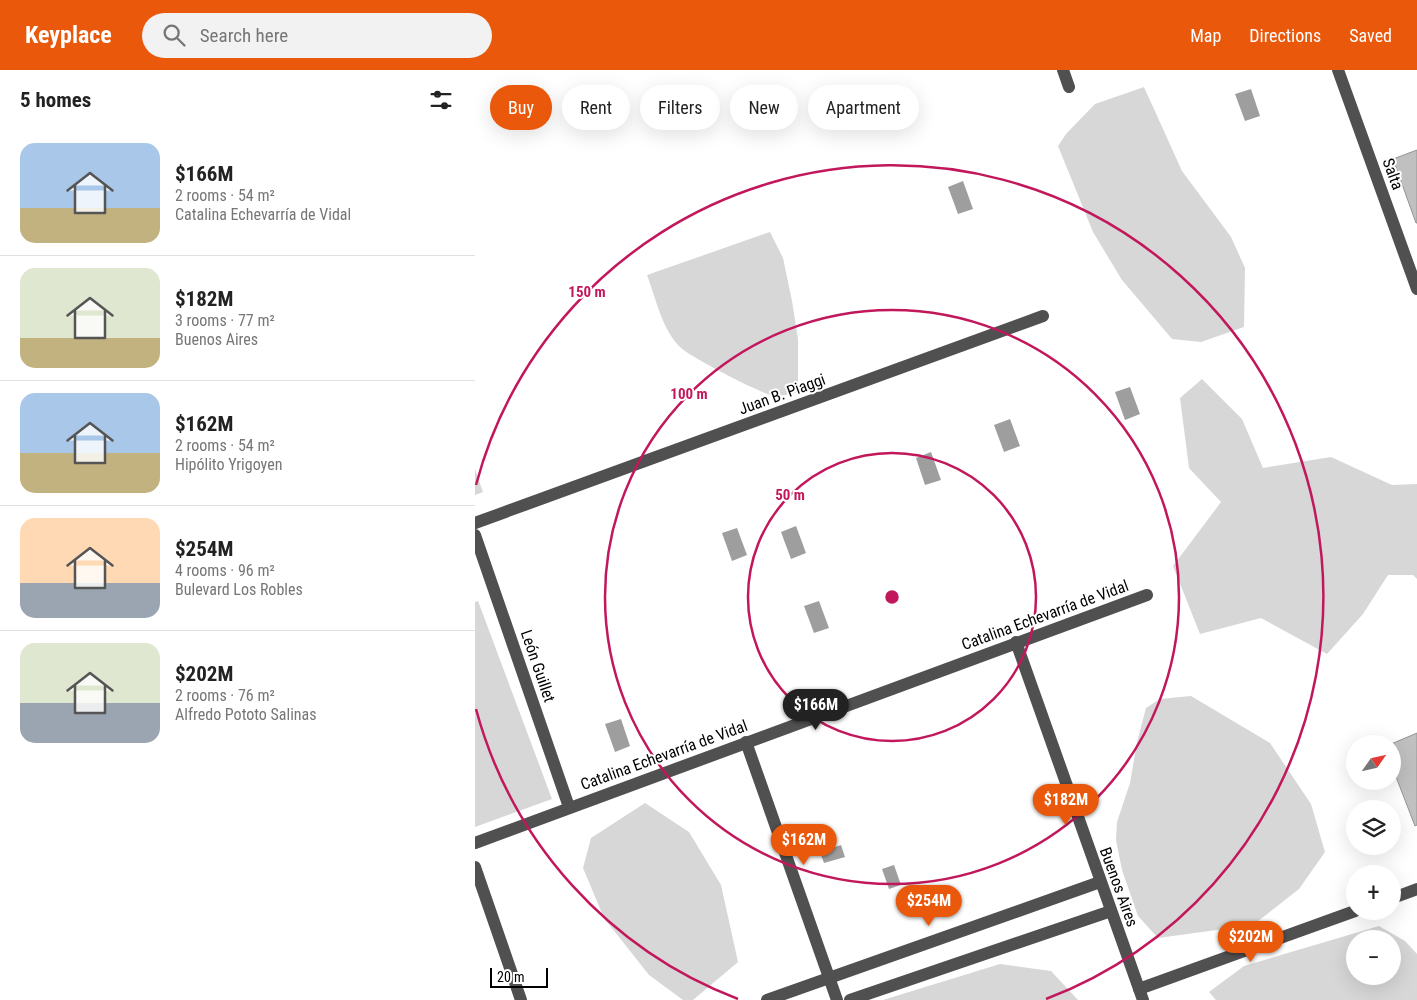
<!DOCTYPE html>
<html lang="en">
<head>
<meta charset="utf-8">
<style>
  body { margin:0; font-family:"Roboto Condensed",sans-serif; background:#f2f2f2; color:#222; height:100vh; display:flex; flex-direction:column; font-size:19px; white-space:nowrap }
  * { box-sizing:border-box; margin:0 }
  p { font-size:16px; color:#767676 }
  .icon { flex:none; width:28px; height:28px; fill:none; stroke:currentColor; stroke-width:2; stroke-linecap:round; stroke-linejoin:round }
  .map { position:relative; flex:1; overflow:hidden }
  .panel { display:flex; flex-direction:column; background:#fff; width:475px }
  .panel>* { flex:none }
  .guide { position:absolute; left:15px; top:15px; width:475px; height:45px; display:flex; gap:10px }
  .needle { width:32px; rotate:56deg }
  .fabs { position:absolute; left:871px; top:665px; display:grid; gap:10px }
  .fabs a { display:grid; place-items:center; width:55px; height:55px; border-radius:50%; background:#fff; box-shadow:0 5px 20px #0002; font-size:25px }
  .scale { position:absolute; left:15px; bottom:12px; width:58px; box-sizing:border-box; padding-left:5px; border:2px solid #000; border-top:0; font-size:14px; line-height:18px; white-space:nowrap; color:#000; -webkit-text-stroke:4px #fff; paint-order:stroke }
  .price { position:absolute; translate:-50% -42px; padding:0 11px; border-radius:18px; background:#ea580c; color:#fff; font-size:16px; line-height:32px; filter:drop-shadow(0 1px 2px #0008) }
  .price::after { content:''; position:absolute; left:50%; top:30px; width:15px; height:11px; margin-left:-8px; background:inherit; clip-path:polygon(0 0,100% 0,50% 100%) }
  .price.on { background:#222; color:#fff }
  ul { padding:0; list-style:none }
  li { display:flex; align-items:center; gap:15px; height:125px; padding:0 20px }
  li+li { border-top:1px solid #e0e0e0 }
  li span { display:grid; place-items:center; flex:none; width:140px; height:100px; border-radius:15px; color:#555 }
  li>.icon { margin-inline-start:auto }
  span .icon { width:60px; height:60px; fill:#fffc; stroke-width:1 }
  li b { font-size:21px }
  h2 { display:flex; justify-content:space-between; align-items:center; height:60px; padding:0 20px; font-size:21px }
  .chip { padding:0 18px; border-radius:22px; background:#fff; box-shadow:0 5px 20px #0002; font-size:18px; line-height:45px }
  .chip.on { background:#ea580c; color:#fff }
  header { display:flex; align-items:center; gap:30px; box-sizing:border-box; height:70px; padding:0 25px; background:#ea580c; color:#fff }
  header strong { font-size:24px }
  nav { display:flex; gap:28px; margin-inline-start:auto; font-size:18px }
  .search { width:350px; height:45px; background:#f2f2f2; display:flex; align-items:center; gap:12px; box-sizing:border-box; padding:0 18px; border-radius:28px; color:#767676; font-size:19px }
  main { display:flex; flex:1; min-height:0 }
  .map>svg:first-child { display:block }
  .green { fill:#d7d7d7; fill-rule:evenodd }
  .water { fill:#9e9e9e }
  .building { fill:#c0c0c0; stroke:#949494 }
  .lines { fill:none; stroke-linecap:round; stroke-linejoin:round }
  .minor { stroke:#505050; stroke-width:12 }
  .ring { fill:none; stroke:#c2185b; stroke-width:2.5 }
  .labels { text-anchor:middle; dominant-baseline:central; stroke-width:4; stroke-linejoin:round; paint-order:stroke }
  .street-label { font-size:16px; fill:#000; stroke:#fff }
  .centre { fill:#c2185b; stroke:#fff; stroke-width:2.5 }
  .ring-label { font-size:15px; text-anchor:middle; font-weight:bold; fill:#c2185b; stroke:#fff; stroke-width:4; stroke-linejoin:round; paint-order:stroke }
</style>
</head>
<body>
<header>
<strong>Keyplace</strong>
<div class="search"><svg class="icon" aria-label="search" viewBox="0 0 24 24"><circle cx="10" cy="10" r="6"/><path d="M15 15l6 6"/></svg>Search here</div>
<nav><a>Map</a><a>Directions</a><a>Saved</a></nav>
</header>
<main>
<section class="panel">
<h2>5 homes<svg class="icon" aria-label="filters" viewBox="0 0 24 24"><path d="M4 7h16M4 17h16"/><circle cx="9" cy="7" r="2"/><circle cx="15" cy="17" r="2"/></svg></h2>
<ul>
<li><span style="background:linear-gradient(#a9c7e8 65%,#c2b280 0)"><svg class="icon" aria-label="home" viewBox="0 0 24 24"><path d="M3 11l9-7 9 7M6 9v11h12V9"/></svg></span><div><b>$166M</b><p>2 rooms · 54 m²</p><p>Catalina Echevarría de Vidal</p></div></li>
<li><span style="background:linear-gradient(#dfe7d0 70%,#c2b280 0)"><svg class="icon" aria-label="home" viewBox="0 0 24 24"><path d="M3 11l9-7 9 7M6 9v11h12V9"/></svg></span><div><b>$182M</b><p>3 rooms · 77 m²</p><p>Buenos Aires</p></div></li>
<li><span style="background:linear-gradient(#a9c7e8 60%,#c2b280 0)"><svg class="icon" aria-label="home" viewBox="0 0 24 24"><path d="M3 11l9-7 9 7M6 9v11h12V9"/></svg></span><div><b>$162M</b><p>2 rooms · 54 m²</p><p>Hipólito Yrigoyen</p></div></li>
<li><span style="background:linear-gradient(#ffd9b3 65%,#9aa5b1 0)"><svg class="icon" aria-label="home" viewBox="0 0 24 24"><path d="M3 11l9-7 9 7M6 9v11h12V9"/></svg></span><div><b>$254M</b><p>4 rooms · 96 m²</p><p>Bulevard Los Robles</p></div></li>
<li><span style="background:linear-gradient(#dfe7d0 60%,#9aa5b1 0)"><svg class="icon" aria-label="home" viewBox="0 0 24 24"><path d="M3 11l9-7 9 7M6 9v11h12V9"/></svg></span><div><b>$202M</b><p>2 rooms · 76 m²</p><p>Alfredo Pototo Salinas</p></div></li>
</ul>
</section>
<div class="map">
<svg width="942" height="930" viewBox="0 0 942 930">
  <rect width="100%" height="100%" fill="#fff"/>
  <g class="green">
    <polygon points="669,17 707,101 756,167 770,198 769,257 726,272 697,269 647,210 618,162 583,76 591,64 620,34"/>
    <path d="M295 162 308 188 317 231 323 269V322C316 324 307 326 300 326 288 325 215 287 205 277 187 259 181 229 172 205Z"/>
    <polygon points="727,309 767,349 788,398 856,387 917,415 942,414 942,509 938,505 913,505 888,544 852,584 786,548 725,564 698,496 746,432 714,398 705,328"/>
    <polygon points="0,399 8,422 0,425"/>
    <polygon points="3,531 77,729 0,757 0,532"/>
    <polygon points="716,626 795,673 836,734 850,782 824,819 778,855 683,868 663,846 647,800 641,770 642,752 655,713 662,672 671,638 685,629"/>
    <polygon points="170,733 214,762 246,815 263,892 218,930 208,930 174,905 129,848 108,798 116,768"/>
    <path d="M904 856 930 871 942 884V930H741L734 922 769 896ZM880 869H918V906H880Z"/>
    <polygon points="525,894 576,901 603,930 408,930"/>
  </g>
  <g class="water">
    <polygon points="776,19 785,46 770,51 760,24"/>
    <polygon points="488,111 498,139 483,144 473,117"/>
    <polygon points="655,317 665,344 650,350 640,322"/>
    <polygon points="535,349 545,376 529,382 519,355"/>
    <polygon points="456,382 466,410 450,415 441,388"/>
    <polygon points="321,456 331,483 316,489 306,462"/>
    <polygon points="262,458 272,485 257,491 247,463"/>
    <polygon points="344,531 354,558 339,563 329,536"/>
    <polygon points="146,649 155,676 140,682 130,654"/>
    <polygon points="366,775 370,787 349,793 345,782"/>
    <polygon points="419,795 426,815 414,819 407,799"/>
  </g>
  <g class="building">
    <polygon points="942,80 942,153 941,153 918,89"/>
    <polygon points="942,663 942,755 940,756 918,699 918,674 916,674"/>
  </g>
  <g class="lines">
    <g class="minor">
      <polyline points="588,0 594,17"/>
      <polyline points="863,0 942,219"/>
      <polyline points="0,453 568,246"/>
      <polyline points="0,465 94,737"/>
      <polyline points="541,572 668,930"/>
      <polyline points="271,672 362,930"/>
      <polyline points="0,773 672,525"/>
      <polyline points="0,797 46,930"/>
      <polyline points="918,828 942,819"/>
      <polyline points="664,919 880,841"/>
      <polyline points="292,930 625,812"/>
      <polyline points="375,930 636,841"/>
    </g>
  </g>
  <g class="ring">
    <circle cx="417" cy="527" r="144"/>
    <circle cx="417" cy="527" r="287"/>
    <path d="M263 929A431 431 0 0 1 1 639M1 415A431 431 0 1 1 571 929"/>
  </g>
  <g class="labels">
    <g class="street-label">
      <text transform="translate(918 104) rotate(70)">Salta</text>
      <text transform="translate(307 324) rotate(-20)">Juan B. Piaggi</text>
      <text transform="translate(570 545) rotate(-20)">Catalina Echevarría de Vidal</text>
      <text transform="translate(63 596) rotate(71)">León Guillet</text>
      <text transform="translate(189 685) rotate(-20)">Catalina Echevarría de Vidal</text>
      <text transform="translate(644 817) rotate(70)">Buenos Aires</text>
    </g>
  </g>
  <circle cx="417" cy="527" r="8" class="centre"/>
  <g class="ring-label">
    <text x="112" y="227">150 m</text>
    <text x="214" y="329">100 m</text>
    <text x="315" y="430">50 m</text>
  </g>
</svg>
<div class="fabs">
<a><svg class="needle" viewBox="-14 -14 28 28"><path d="M0-13l5 13h-10z" fill="#e53935"/><path d="M0 13l5-13h-10z" fill="#767676"/></svg></a>
<a><svg class="icon" aria-label="layers" viewBox="0 0 24 24"><path d="M12 4l9 5-9 5-9-5zM3 14l9 5 9-5"/></svg></a>
<a>+</a>
<a>−</a>
</div>
<div class="scale">20 m</div>
<b class="price on" style="left:341px;top:661px">$166M</b>
<b class="price" style="left:591px;top:756px">$182M</b>
<b class="price" style="left:329px;top:796px">$162M</b>
<b class="price" style="left:454px;top:857px">$254M</b>
<b class="price" style="left:776px;top:893px">$202M</b>
<div class="guide">
<a class="chip on">Buy</a>
<a class="chip">Rent</a>
<a class="chip">Filters</a>
<a class="chip">New</a>
<a class="chip">Apartment</a>
</div>
</div>
</main>
</body>
</html>
